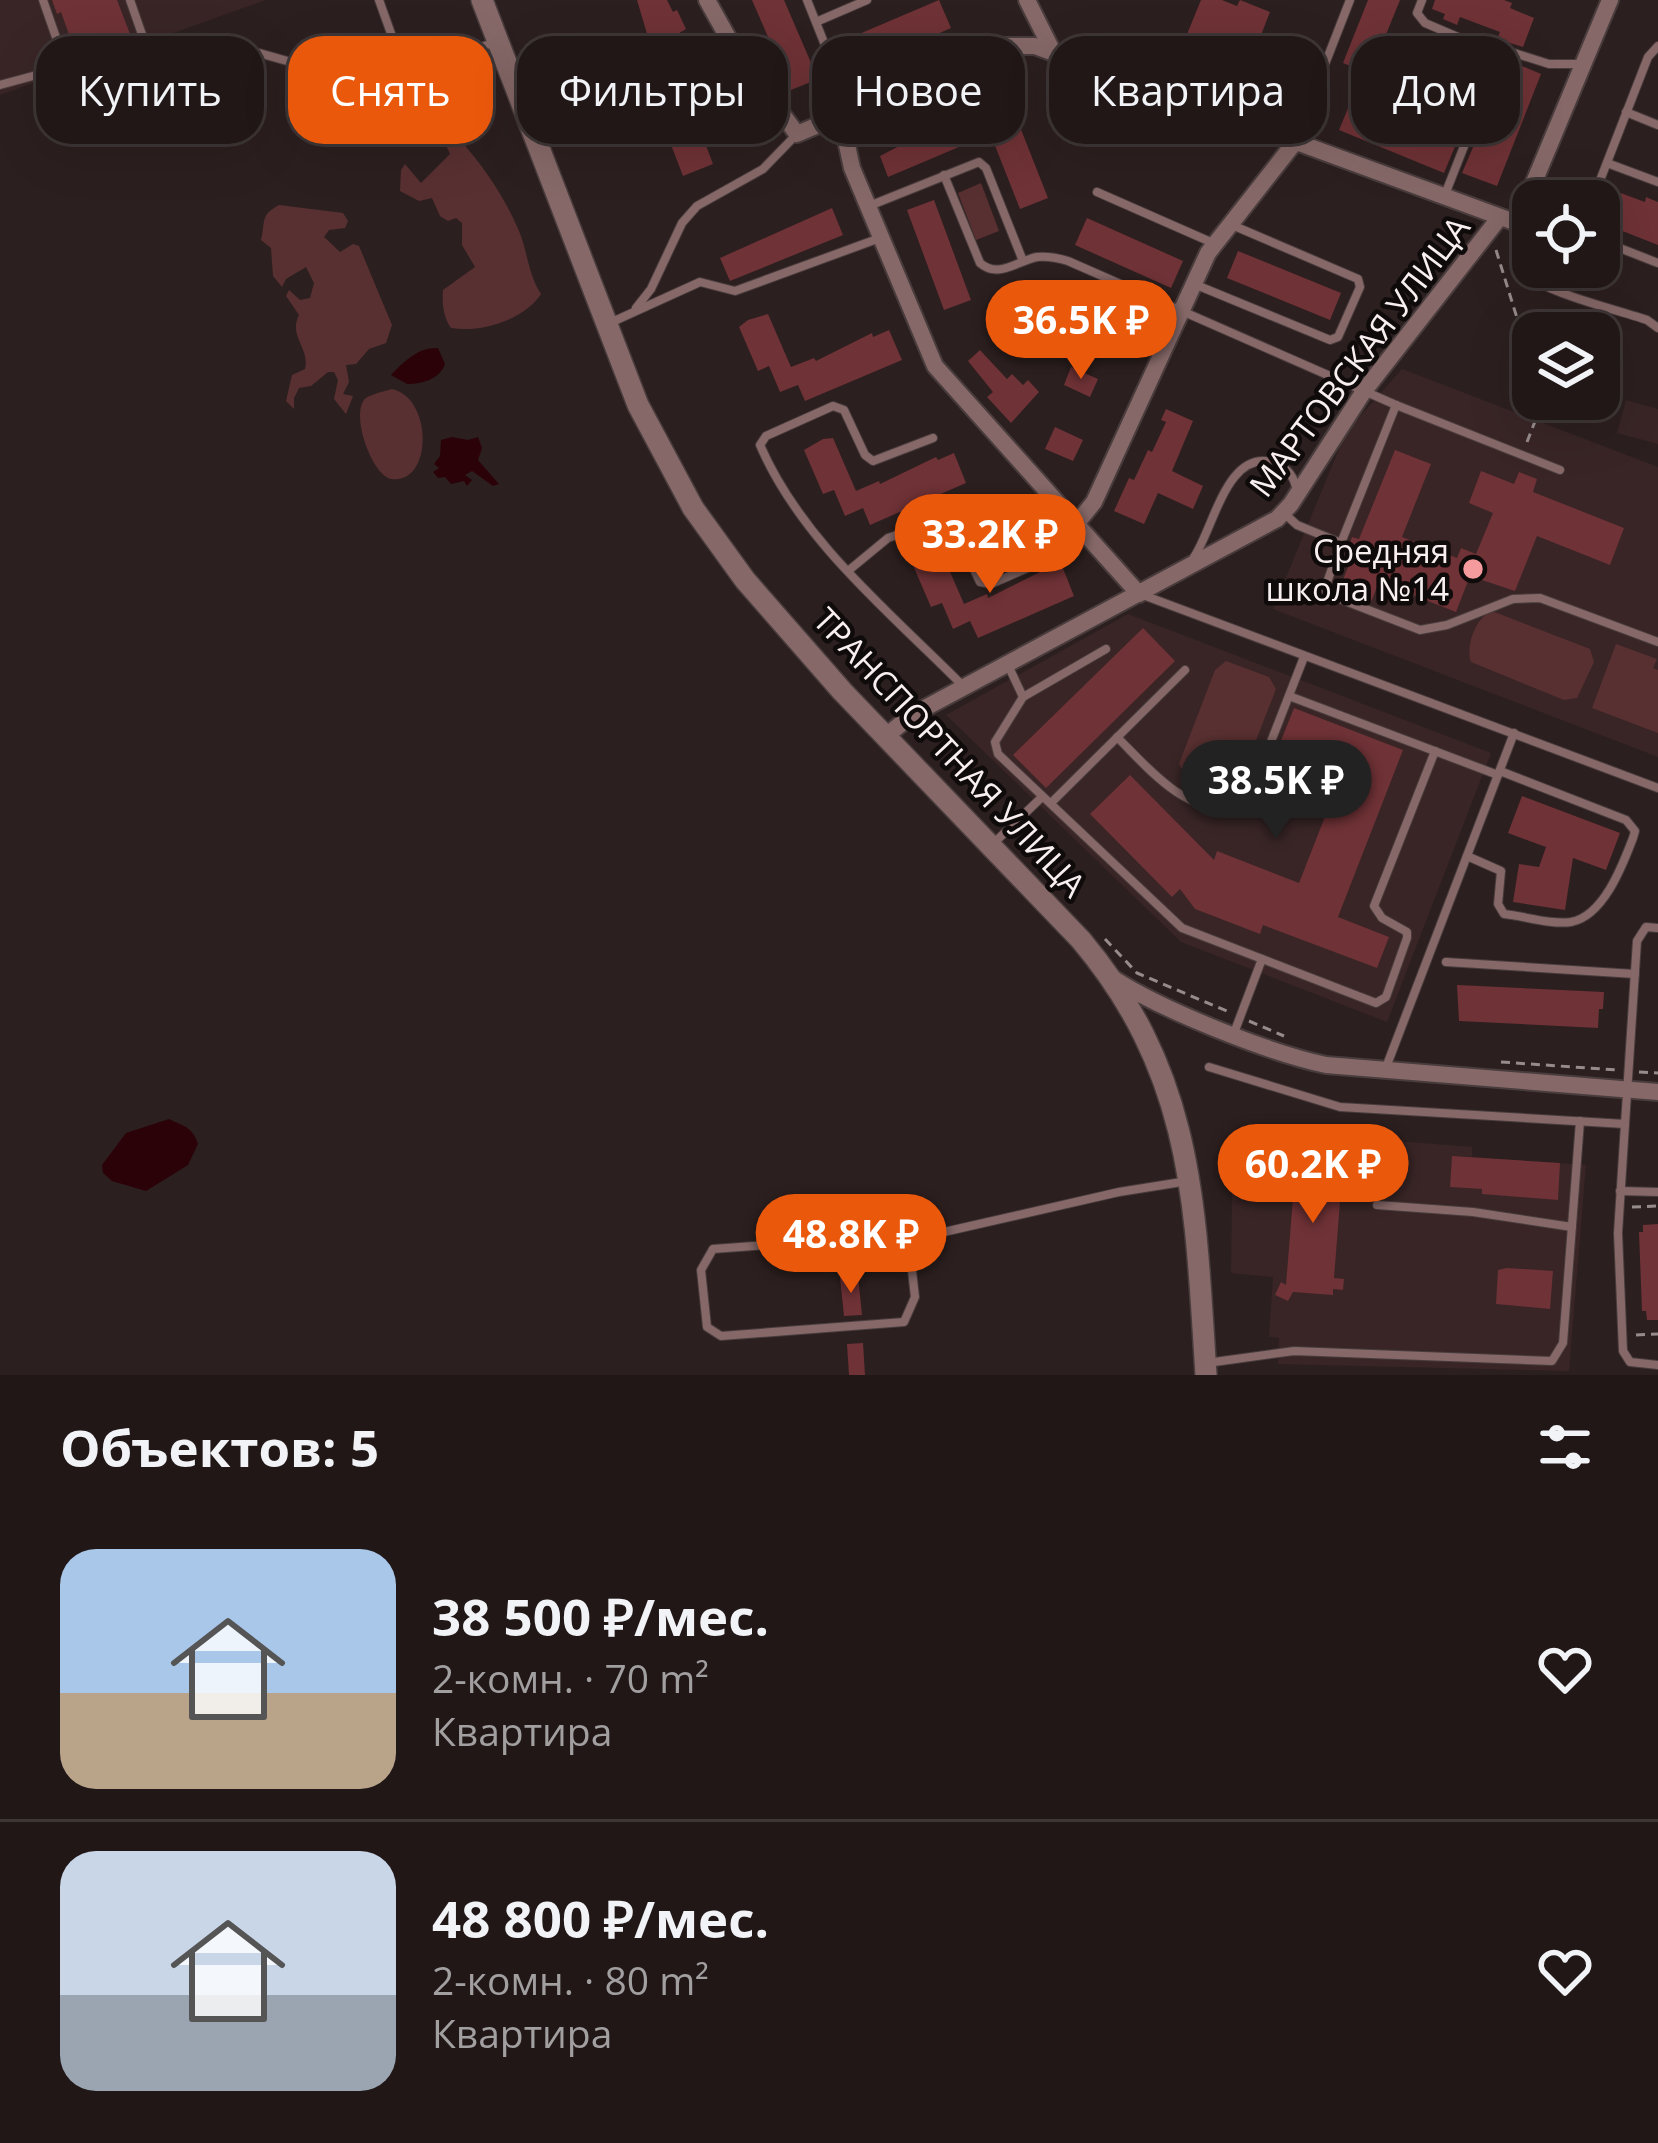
<!DOCTYPE html>
<html lang="ru">
<head>
<meta charset="utf-8">
<style>
  body { margin:0; font-family:"Open Sans",sans-serif; background:#2d2424; color:#f1f3f6; height:100vh; display:flex; flex-direction:column; font-size:45px; white-space:nowrap }
  * { box-sizing:border-box; margin:0 }
  p { font-size:39px; color:#a29fa1 }
  .icon { flex:none; width:66px; height:66px; fill:none; stroke:currentColor; stroke-width:2; stroke-linecap:round; stroke-linejoin:round }
  .map { position:relative; height:1375px; overflow:hidden }
  .sheet { display:flex; flex-direction:column; background:#211717; flex:1 }
  .sheet>* { flex:none }
  .top-card { position:absolute; left:36px; top:36px; width:1587px; height:108px; display:flex; gap:24px }
  .fabs { position:absolute; left:1512px; top:180px; display:grid; gap:24px }
  .fabs a { display:grid; place-items:center; width:108px; height:108px; border-radius:24px; background:#211717; box-shadow:0 12px 48px #0002,0 0 0 3px #3e3636; font-size:60px }
  .price { position:absolute; translate:-50% -102px; padding:0 27px; border-radius:42px; background:#ea580c; color:#fff; font-size:39px; line-height:78px; filter:drop-shadow(0 3px 6px #0008) }
  .price::after { content:''; position:absolute; left:50%; top:72px; width:36px; height:27px; margin-left:-18px; background:inherit; clip-path:polygon(0 0,100% 0,50% 100%) }
  .price.on { background:#222; color:#fff }
  ul { padding:0; list-style:none }
  li { display:flex; align-items:center; gap:36px; height:300px; padding:0 60px }
  li+li { border-top:3px solid #3e3636 }
  li span { display:grid; place-items:center; flex:none; width:336px; height:240px; border-radius:36px; color:#555 }
  li>.icon { margin-inline-start:auto }
  span .icon { width:144px; height:144px; fill:#fffc; stroke-width:1 }
  li b { font-size:51px }
  h2 { display:flex; justify-content:space-between; align-items:center; height:144px; padding:0 60px; font-size:51px }
  .pill { padding:0 42px; border-radius:36px; background:#211717; box-shadow:0 12px 48px #0002,0 0 0 3px #3e3636; font-size:42px; line-height:108px }
  .pill.on { background:#ea580c; color:#fff }
  .map>svg:first-child { display:block }
  .built { fill:#392526 }
  .green { fill:#593031 }
  .water { fill:#2b0207 }
  .building { fill:#6f3236 }
  .lines { fill:none; stroke-linecap:round; stroke-linejoin:round }
  .service-casing { stroke:#493c3c; stroke-width:10 }
  .minor-casing { stroke:#493c3c; stroke-width:20 }
  .tertiary-casing { stroke:#493c3c; stroke-width:24 }
  .path { stroke:#978c8c; stroke-width:3; stroke-dasharray:9 6; stroke-linecap:butt }
  .service { stroke:#866868; stroke-width:8 }
  .minor { stroke:#866868; stroke-width:16 }
  .tertiary { stroke:#866868; stroke-width:21 }
  .poi-dot { fill:#f59b9d; stroke:#100b0b; stroke-width:4.5 }
  .labels { text-anchor:middle; dominant-baseline:central; stroke-width:9; stroke-linejoin:round; paint-order:stroke }
  .street-label { font-size:33px; fill:#f8efef; stroke:#100b0b }
  .poi-label { font-size:33px; fill:#f8efef; stroke:#100b0b; text-anchor:end }
</style>
</head>
<body>
<div class="map">
<svg width="1658" height="1375" viewBox="0 0 1658 1375">
  <rect width="100%" height="100%" fill="#2c1f1f"/>
  <g class="built">
    <polygon points="0,0 266,0 0,95"/>
    <polygon points="1402,369 1658,467 1658,757 1273,609 1346,432"/>
    <polygon points="1626,400 1658,409 1658,444 1617,433"/>
    <polygon points="1128,614 1491,753 1387,1022 1181,942 946,715"/>
    <polygon points="1239,1131 1265,1132 1265,1169 1293,1170 1296,1133 1472,1147 1472,1157 1586,1165 1569,1371 1278,1364 1279,1338 1269,1337 1273,1277 1231,1273 1232,1193 1237,1192"/>
  </g>
  <g class="green">
    <path d="M443 126 460 132 458 138C483 165 504 196 519 231 528 253 528 274 541 294 524 320 481 333 451 328 443 317 442 302 443 290L475 267 462 245V223L456 218 448 221 440 216 432 198 419 201 400 191 401 170 405 164 421 183 450 154 439 130Z"/>
    <polygon points="981,183 999,231 976,240 958,193"/>
    <path d="M279 205 343 213 348 221 345 228 329 230 324 237 340 252 353 244 359 246 392 325 386 343 369 349 356 364 346 365 349 382 343 394 353 396 346 414 334 399 338 380 334 372H328L311 386 299 388 294 398V409L286 401 292 375 305 369C310 347 288 337 299 315L286 296 289 290 300 300 310 298 314 283 306 267 286 279 282 287 273 276 271 248 261 240C266 222 259 216 279 205Z"/>
    <path d="M392 389C433 398 433 484 392 479 372 477 349 411 366 398 372 394 385 391 392 389Z"/>
    <path d="M1492 611 1590 649 1594 662 1577 698 1564 700 1471 662C1465 646 1476 617 1492 611Z"/>
    <polygon points="1616,644 1657,659 1653,668 1658,670 1658,733 1592,708"/>
    <polygon points="1226,661 1269,677 1276,689 1239,784 1226,790 1186,775 1179,764 1215,670"/>
  </g>
  <g class="water">
    <path d="M438 348 445 364C440 379 422 384 407 384L391 375C404 361 419 347 438 348Z"/>
    <polygon points="452,437 468,440 478,437 482,448 478,460 499,484 493,486 472,471 465,475 472,480 467,486 464,481 451,484 445,477 438,478 433,472 439,468 434,464 440,456 441,440"/>
    <path d="M169 1119C183 1126 193 1127 198 1144L188 1165 146 1191 112 1181 103 1173 102 1165 126 1133Z"/>
  </g>
  <g class="building">
    <polygon points="52,0 117,0 130,34 76,54 61,12 57,14"/>
    <polygon points="637,0 667,0 673,12 677,10 686,29 666,41 713,164 683,176 643,72 663,64 654,43 650,44"/>
    <polygon points="752,0 784,0 818,79 791,90"/>
    <polygon points="939,0 951,28 851,72 838,43"/>
    <polygon points="1201,0 1222,0 1237,6 1240,0 1270,12 1250,63 1215,49 1213,56 1183,44"/>
    <polygon points="1368,0 1400,0 1370,74 1343,63"/>
    <polygon points="1435,0 1504,0 1512,3 1510,8 1534,18 1523,47 1497,39 1500,32 1460,17 1457,25 1443,19 1445,14 1432,9"/>
    <polygon points="1510,61 1541,74 1497,186 1462,173"/>
    <polygon points="1009,99 1048,198 1020,209 981,110"/>
    <polygon points="1351,101 1456,144 1444,173 1339,130"/>
    <polygon points="950,127 959,147 888,177 880,156 930,130 932,135"/>
    <polygon points="1615,191 1645,202 1646,197 1658,202 1658,245 1602,223"/>
    <polygon points="934,200 971,300 944,310 907,210"/>
    <polygon points="832,208 843,235 730,281 720,258"/>
    <polygon points="1087,218 1183,261 1171,288 1075,245"/>
    <polygon points="1238,251 1341,293 1330,320 1227,278"/>
    <polygon points="1052,303 1060,323 1025,342 1016,318"/>
    <polygon points="768,314 791,367 814,358 816,361 872,333 873,337 889,330 902,360 805,401 798,385 780,392 769,366 758,371 739,327 748,320"/>
    <polygon points="1106,330 1126,338 1118,358 1098,350"/>
    <polygon points="980,350 1007,379 1012,374 1023,385 1028,380 1039,392 1011,423 987,397 993,392 968,361"/>
    <polygon points="1071,367 1098,379 1090,397 1064,385"/>
    <polygon points="1166,409 1193,421 1172,471 1203,486 1193,509 1158,493 1144,524 1114,511 1129,478 1134,480 1148,450 1152,452 1166,422 1161,420"/>
    <polygon points="1055,427 1083,440 1073,461 1045,449"/>
    <polygon points="833,438 856,491 879,481 880,484 936,457 938,460 954,453 966,483 870,525 863,508 845,516 834,490 823,494 804,450 823,439"/>
    <polygon points="1395,450 1431,464 1402,537 1457,558 1461,548 1476,554 1493,513 1469,503 1481,471 1514,484 1519,472 1537,479 1533,492 1624,528 1610,565 1537,536 1515,591 1470,576 1456,612 1379,582 1371,602 1339,590 1351,559 1345,556 1349,546 1352,537 1359,539"/>
    <polygon points="941,551 964,604 987,594 988,598 1044,570 1045,573 1062,566 1074,596 978,638 970,621 953,629 942,603 931,607 912,563 920,556"/>
    <polygon points="1143,628 1175,661 1046,788 1013,755"/>
    <polygon points="1294,708 1403,750 1338,917 1389,937 1377,968 1263,925 1260,934 1195,909 1180,889 1172,897 1090,814 1130,775 1214,860 1217,851 1299,883 1328,809 1277,790 1291,753 1278,748"/>
    <polygon points="1522,796 1620,833 1606,870 1573,858 1565,910 1513,902 1519,864 1539,867 1546,847 1508,833"/>
    <polygon points="1457,985 1604,992 1603,1009 1599,1009 1598,1028 1459,1021"/>
    <polygon points="1452,1156 1560,1163 1558,1200 1482,1194 1482,1189 1450,1187"/>
    <polygon points="1296,1159 1333,1162 1332,1175 1352,1176 1350,1202 1340,1202 1334,1278 1344,1279 1343,1290 1333,1289 1333,1295 1293,1292 1288,1301 1275,1295 1281,1282 1286,1285 1293,1198 1273,1197 1275,1171 1295,1172"/>
    <polygon points="1658,1224 1658,1320 1647,1320 1646,1311 1642,1311 1639,1232 1643,1232 1643,1225"/>
    <polygon points="1507,1268 1553,1271 1550,1309 1496,1304 1498,1270"/>
    <polygon points="858,1276 862,1315 844,1316 840,1277"/>
    <polygon points="863,1343 865,1375 849,1375 847,1344"/>
  </g>
  <g class="lines">
    <g class="service-casing">
      <g id="service">
        <polyline points="43,0 66,66"/>
        <polyline points="130,0 145,43"/>
        <polyline points="379,0 403,67"/>
        <polyline points="807,0 851,110"/>
        <polyline points="1422,0 1417,13 1425,23 1500,55 1444,197"/>
        <polyline points="816,22 867,0"/>
        <polyline points="1500,55 1511,52 1549,64 1580,64"/>
        <path d="M0 85 174 38C223 38 265 57 312 67 374 81 438 62 496 42"/>
        <polyline points="1626,112 1658,125"/>
        <polyline points="1295,141 1350,0"/>
        <polyline points="1607,163 1658,182"/>
        <path d="M944 175 980 263C998 279 1017 261 1037 257 1048 256 1058 258 1068 261L1396 405 1560 470"/>
        <polyline points="1097,192 1213,243"/>
        <polyline points="1592,201 1648,57 1658,46"/>
        <polyline points="869,206 979,162 986,168 1023,261"/>
        <path d="M1517 224C1514 241 1511 256 1522 270 1539 292 1619 310 1647 320L1658 328"/>
        <polyline points="1599,240 1658,263"/>
        <polyline points="1194,284 1330,340 1338,337 1360,287 1358,279 1232,225"/>
        <polyline points="636,308 651,289 682,223 697,206 763,169 796,135"/>
        <polyline points="612,322 700,282 735,291 880,238"/>
        <path d="M933 438 873 461 865 455 844 410 833 406 766 436 760 445C802 542 891 613 963 686"/>
        <polyline points="1285,514 1297,525 1341,543 1396,405"/>
        <polyline points="1341,543 1325,588 1327,594 1420,630 1447,625 1513,599 1540,598 1658,642"/>
        <path d="M1194 557C1214 528 1227 447 1275 463 1289 468 1295 478 1297 492"/>
        <polyline points="848,571 888,538 944,519 954,527 980,582 991,584 1064,552 1052,526 1066,514"/>
        <polyline points="1143,595 1658,788"/>
        <polyline points="1008,665 1023,697 995,742 998,754 1182,928 1376,1003 1386,997 1407,938 1407,932 1382,918 1374,906 1435,751"/>
        <polyline points="1289,696 1498,775"/>
        <polyline points="1023,697 1106,649"/>
        <path d="M1117 737C1149 769 1185 814 1234 807L1251 793 1304 657"/>
        <polyline points="1052,802 1185,670"/>
        <polyline points="995,842 1042,797"/>
        <path d="M1467 856 1501 871 1498 904 1504 914C1524 916 1551 925 1571 922 1604 916 1623 864 1633 838L1635 831 1626 820 1500 771"/>
        <polyline points="1446,962 1635,974"/>
        <polyline points="1234,1033 1262,959"/>
        <polyline points="1209,1067 1340,1107 1625,1124 1637,941 1646,927 1658,928"/>
        <polyline points="1385,1070 1514,733"/>
        <polyline points="1625,1124 1618,1233 1623,1351 1630,1362 1658,1365"/>
        <polyline points="1620,1191 1658,1192"/>
        <polyline points="1377,1205 1473,1212 1572,1227"/>
        <polyline points="908,1236 915,1297 904,1322 721,1336 707,1327 701,1270 713,1249 944,1232 1119,1192 1188,1181"/>
        <polyline points="1207,1363 1294,1351 1552,1361 1563,1343 1580,1121"/>
      </g>
    </g>
    <g class="minor-casing">
      <g id="minor">
        <polyline points="707,0 736,52 797,134 1004,46 1035,46 1517,223 1610,0"/>
        <polyline points="1027,0 1052,50"/>
        <polyline points="851,112 847,145 852,168 935,366 1139,594"/>
        <polyline points="1077,523 1094,502 1208,253 1295,142"/>
        <polyline points="886,736 912,715 1277,519 1291,504 1364,391 1500,217"/>
        <path d="M1114 979C1162 1010 1269 1053 1326 1065L1658 1092"/>
      </g>
    </g>
    <g class="tertiary-casing">
      <path id="tertiary" d="M482 0 638 405 693 508 745 580 842 691 1081 940C1195 1076 1195 1207 1206 1375"/>
    </g>
    <g class="path">
      <polyline points="1496,250 1526,347 1533,397"/>
      <polyline points="1527,442 1539,411 1534,399"/>
      <polyline points="1105,939 1137,973 1229,1012"/>
      <polyline points="1249,1021 1284,1036"/>
      <polyline points="1501,1062 1617,1070"/>
      <polyline points="1639,1072 1658,1073"/>
      <polyline points="1632,1207 1658,1206"/>
      <polyline points="1636,1335 1658,1334"/>
    </g>
    <use href="#service" class="service"/>
    <use href="#minor" class="minor"/>
    <use href="#tertiary" class="tertiary"/>
  </g>
  <circle class="poi-dot" cx="1473" cy="569" r="12"/>
  <g class="labels">
    <g class="street-label">
      <text transform="translate(1359 356) rotate(-53)">МАРТОВСКАЯ УЛИЦА</text>
      <text transform="translate(950 752) rotate(47)">ТРАНСПОРТНАЯ УЛИЦА</text>
    </g>
    <g class="poi-label">
      <text x="1449" y="550">Средняя<tspan x="1449" dy="38">школа №14</tspan></text>
    </g>
  </g>
</svg>
<div class="fabs">
<a><svg class="icon" aria-label="locate" viewBox="0 0 24 24"><circle cx="12" cy="12" r="6"/><path d="M12 2v4M12 18v4M2 12h4M18 12h4"/></svg></a>
<a><svg class="icon" aria-label="layers" viewBox="0 0 24 24"><path d="M12 4l9 5-9 5-9-5zM3 14l9 5 9-5"/></svg></a>
</div>
<b class="price" style="left:1081px;top:382px">36.5K ₽</b>
<b class="price" style="left:990px;top:596px">33.2K ₽</b>
<b class="price on" style="left:1276px;top:842px">38.5K ₽</b>
<b class="price" style="left:1313px;top:1226px">60.2K ₽</b>
<b class="price" style="left:851px;top:1296px">48.8K ₽</b>
<div class="top-card">
<a class="pill">Купить</a>
<a class="pill on">Снять</a>
<a class="pill">Фильтры</a>
<a class="pill">Новое</a>
<a class="pill">Квартира</a>
<a class="pill">Дом</a>
</div>
</div>
<section class="sheet">
<h2>Объектов: 5<svg class="icon" aria-label="filters" viewBox="0 0 24 24"><path d="M4 7h16M4 17h16"/><circle cx="9" cy="7" r="2"/><circle cx="15" cy="17" r="2"/></svg></h2>
<ul>
<li><span style="background:linear-gradient(#a9c7e8 60%,#b9a48a 0)"><svg class="icon" aria-label="home" viewBox="0 0 24 24"><path d="M3 11l9-7 9 7M6 9v11h12V9"/></svg></span><div><b>38 500 ₽/мес.</b><p>2-комн. · 70 m²</p><p>Квартира</p></div><svg class="icon" aria-label="heart" viewBox="0 0 24 24"><path d="M12 20l-8-8c-3-5 5-10 8-4 3-6 11-1 8 4z"/></svg></li>
<li><span style="background:linear-gradient(#c9d6e8 60%,#9aa5b1 0)"><svg class="icon" aria-label="home" viewBox="0 0 24 24"><path d="M3 11l9-7 9 7M6 9v11h12V9"/></svg></span><div><b>48 800 ₽/мес.</b><p>2-комн. · 80 m²</p><p>Квартира</p></div><svg class="icon" aria-label="heart" viewBox="0 0 24 24"><path d="M12 20l-8-8c-3-5 5-10 8-4 3-6 11-1 8 4z"/></svg></li>
</ul>
</section>
</body>
</html>
